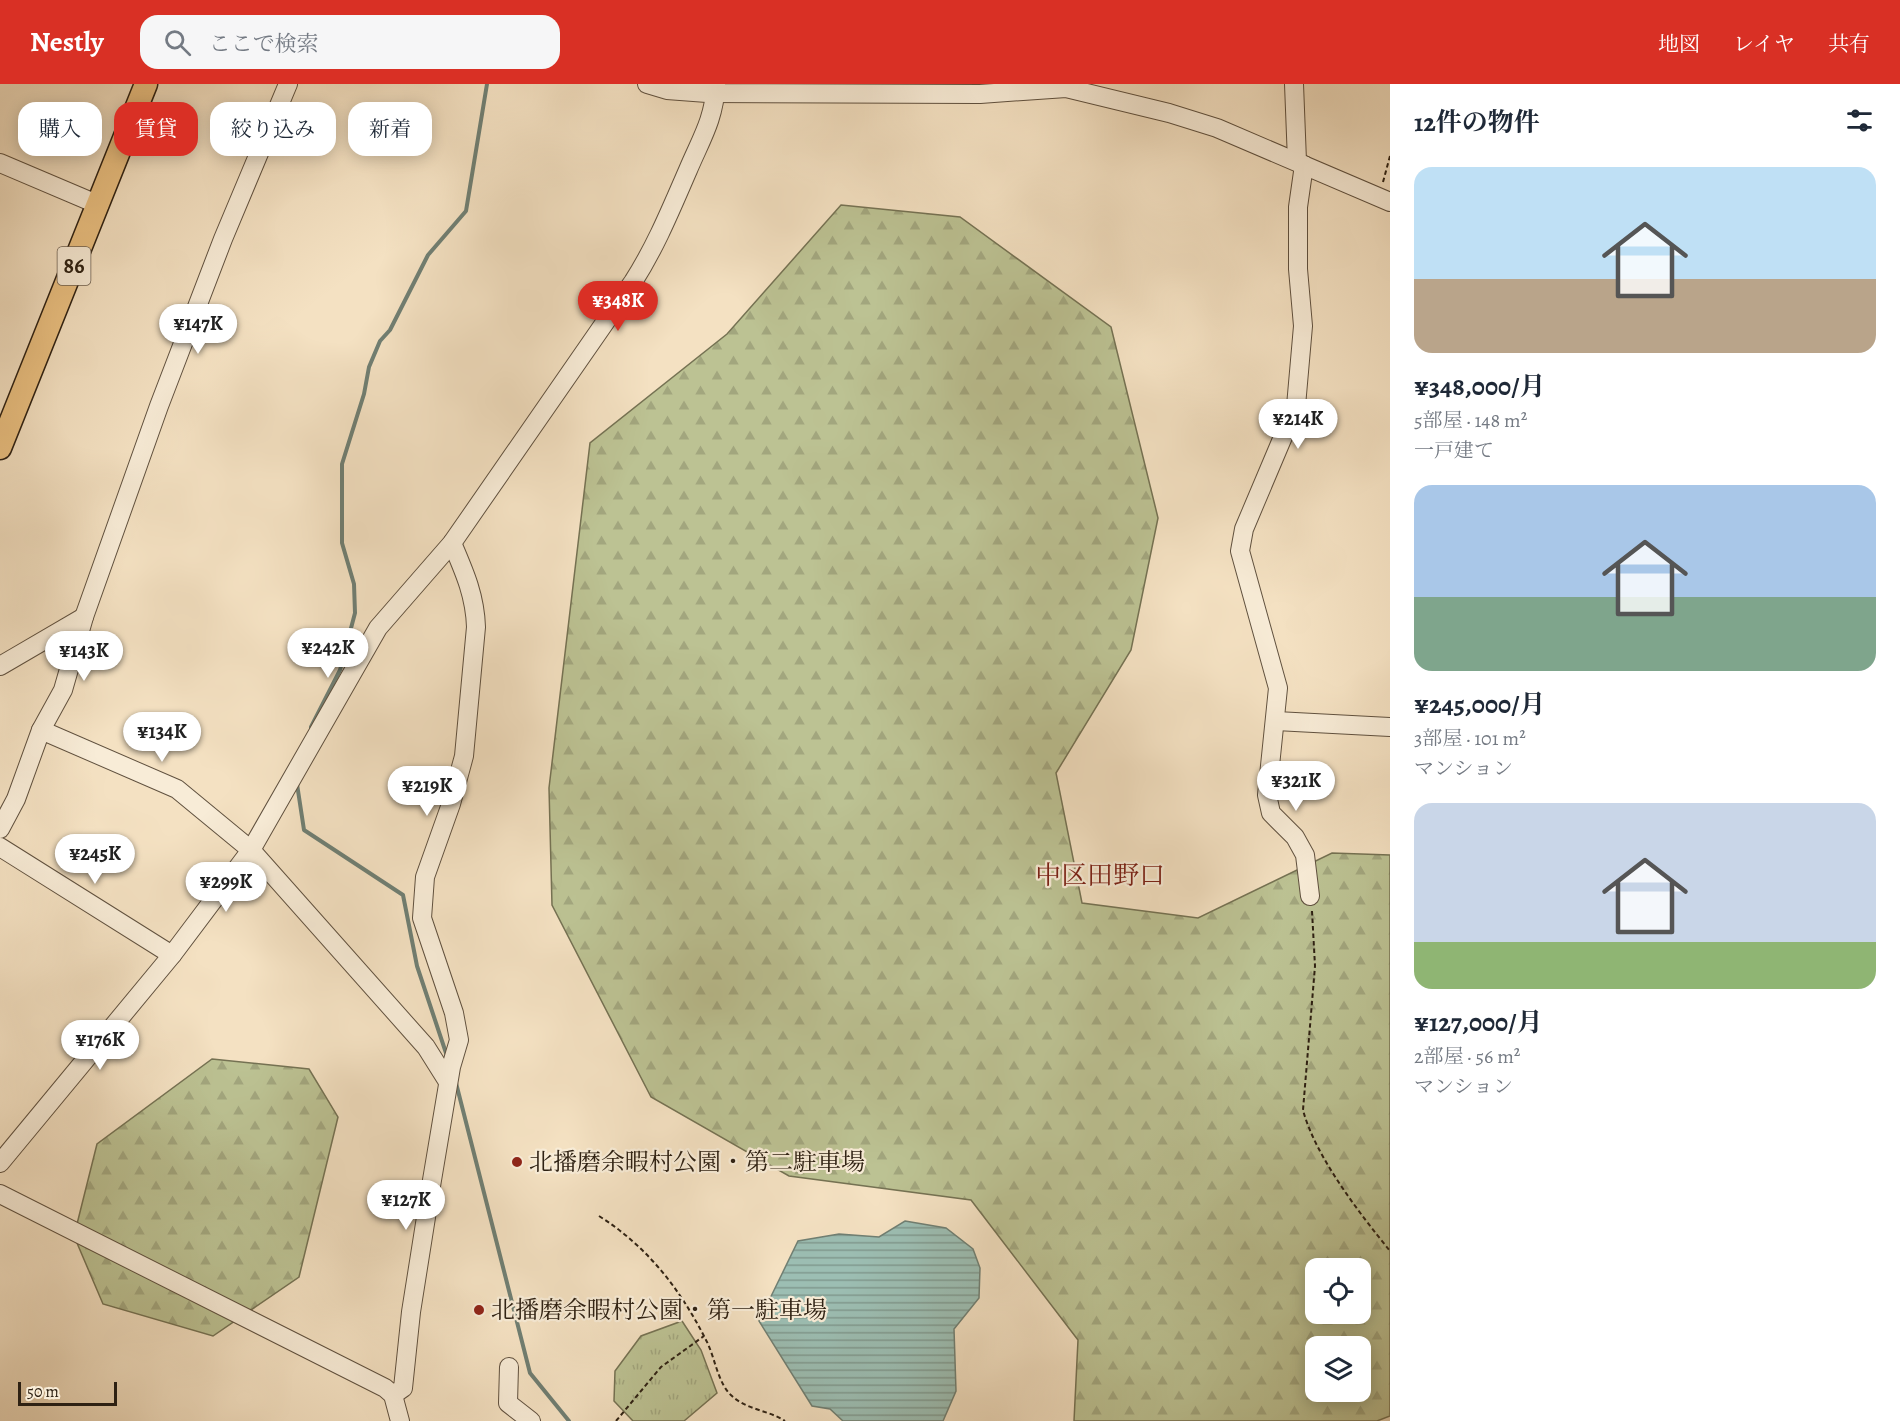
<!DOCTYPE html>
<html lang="ja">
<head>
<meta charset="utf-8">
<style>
  body { margin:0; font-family:Alegreya,"Noto Serif JP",serif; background:#f6f6f7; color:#1f2937; height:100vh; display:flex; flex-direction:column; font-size:22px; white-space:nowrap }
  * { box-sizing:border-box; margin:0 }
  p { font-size:20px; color:#747a83 }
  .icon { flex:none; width:33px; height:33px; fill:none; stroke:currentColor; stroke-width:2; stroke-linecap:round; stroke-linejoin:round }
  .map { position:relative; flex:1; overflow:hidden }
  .sheet { display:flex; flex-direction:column; background:#fff; width:510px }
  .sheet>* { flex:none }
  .guide { position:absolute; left:18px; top:18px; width:570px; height:54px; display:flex; gap:12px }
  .tools { position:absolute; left:1305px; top:1174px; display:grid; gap:12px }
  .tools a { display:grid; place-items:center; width:66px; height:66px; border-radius:12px; background:#fff; box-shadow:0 3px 15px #0003; font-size:30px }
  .scale { position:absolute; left:18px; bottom:15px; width:99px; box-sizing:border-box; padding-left:6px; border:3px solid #2e2113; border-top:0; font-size:16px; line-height:21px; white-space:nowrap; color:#2e2113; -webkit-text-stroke:4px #f8ecd7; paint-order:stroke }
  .price { position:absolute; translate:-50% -51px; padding:0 14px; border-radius:21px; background:#fff; color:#222; font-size:20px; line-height:39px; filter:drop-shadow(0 2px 3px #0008) }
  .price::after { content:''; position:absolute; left:50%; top:36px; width:18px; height:14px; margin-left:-9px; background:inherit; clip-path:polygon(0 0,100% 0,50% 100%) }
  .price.active { background:#d93025; color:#fff }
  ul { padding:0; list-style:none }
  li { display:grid; align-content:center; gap:12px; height:318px; padding:0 24px }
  li span { display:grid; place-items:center; height:186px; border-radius:18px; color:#555 }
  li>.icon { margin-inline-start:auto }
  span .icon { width:108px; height:108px; fill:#fffc; stroke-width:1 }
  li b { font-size:26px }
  h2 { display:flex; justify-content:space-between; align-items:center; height:72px; padding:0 24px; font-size:26px }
  .chip { padding:0 21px; border-radius:18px; background:#fff; box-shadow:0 3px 15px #0003; font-size:21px; line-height:54px }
  .chip.active { background:#d93025; color:#fff }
  header { display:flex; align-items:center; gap:36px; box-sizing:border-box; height:84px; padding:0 30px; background:#d93025; color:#fff }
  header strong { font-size:28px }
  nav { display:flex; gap:33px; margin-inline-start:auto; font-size:21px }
  .search { width:420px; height:54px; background:#f6f6f7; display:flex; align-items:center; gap:15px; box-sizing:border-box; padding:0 21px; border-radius:18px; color:#747a83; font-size:22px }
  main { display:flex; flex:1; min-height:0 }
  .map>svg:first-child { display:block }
  .forest { fill:url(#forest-firs); stroke:#757253; stroke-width:1.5; fill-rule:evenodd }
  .park { fill:url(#park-tufts); stroke:#757253; stroke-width:1.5 }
  .water { fill:url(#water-rules); stroke:#707f73; stroke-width:1.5 }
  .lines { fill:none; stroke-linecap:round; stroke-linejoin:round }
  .stream { stroke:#707f73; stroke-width:4 }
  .minor-casing { stroke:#60513f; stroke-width:20 }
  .major-casing { stroke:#2e2113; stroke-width:25 }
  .path { stroke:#2e2113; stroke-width:2; stroke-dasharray:4.5 3; stroke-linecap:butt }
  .minor { stroke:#f8ecd7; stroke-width:18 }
  .major { stroke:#eac081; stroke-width:22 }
  .poi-dot { fill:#8f2418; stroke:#f8ecd7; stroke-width:2 }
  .labels { text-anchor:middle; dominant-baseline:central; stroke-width:4.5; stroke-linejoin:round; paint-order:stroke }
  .shield { fill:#f8ecd7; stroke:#6b5e4e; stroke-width:1.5 }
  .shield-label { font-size:22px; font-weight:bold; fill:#2e2113 }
  .poi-label { font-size:24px; fill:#2e2113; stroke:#f8ecd7; text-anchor:start }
  .neighbourhood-label { font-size:26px; fill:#7a1f14; stroke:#f8ecd7 }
</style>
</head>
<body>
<header>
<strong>Nestly</strong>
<div class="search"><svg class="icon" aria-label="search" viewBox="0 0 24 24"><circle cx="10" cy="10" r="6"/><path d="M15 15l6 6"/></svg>ここで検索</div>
<nav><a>地図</a><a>レイヤ</a><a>共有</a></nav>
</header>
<main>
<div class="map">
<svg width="1390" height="1337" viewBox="0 0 1390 1337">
  <defs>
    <pattern id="forest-firs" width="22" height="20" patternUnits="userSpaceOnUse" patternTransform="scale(1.5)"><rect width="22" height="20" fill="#bcc293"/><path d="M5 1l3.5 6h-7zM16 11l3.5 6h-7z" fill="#a2a67e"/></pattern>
    <pattern id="park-tufts" width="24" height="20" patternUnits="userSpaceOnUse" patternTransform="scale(1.5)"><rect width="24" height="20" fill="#bcc293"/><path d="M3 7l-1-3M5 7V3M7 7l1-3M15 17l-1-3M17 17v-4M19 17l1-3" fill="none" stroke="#a2a67e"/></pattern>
    <pattern id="water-rules" width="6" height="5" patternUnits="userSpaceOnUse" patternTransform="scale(1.5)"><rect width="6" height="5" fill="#9cbeb3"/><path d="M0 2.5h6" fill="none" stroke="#809a90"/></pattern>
  </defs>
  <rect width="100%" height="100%" fill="#f4e1c2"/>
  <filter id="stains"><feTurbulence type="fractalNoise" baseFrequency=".00333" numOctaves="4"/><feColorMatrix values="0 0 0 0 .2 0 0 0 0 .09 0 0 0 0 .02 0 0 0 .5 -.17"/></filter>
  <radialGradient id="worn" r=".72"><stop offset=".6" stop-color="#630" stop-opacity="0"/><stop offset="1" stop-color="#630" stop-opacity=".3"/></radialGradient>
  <g class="forest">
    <path d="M841 121 960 133 1111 243 1158 434 1131 566 1056 689 1082 819 1198 834 1332 769 1390 771V1332L1377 1337H1074L1078 1256 971 1116 789 1092 651 1013 552 821 549 704 590 359 727 250ZM1316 1185H1360V1230H1316ZM1316 1263H1360V1308H1316Z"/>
    <polygon points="212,975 309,985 338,1033 299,1193 213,1252 103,1220 74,1152 97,1060"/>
  </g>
  <polygon class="park" points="682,1237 701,1266 717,1309 684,1337 633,1337 614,1317 615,1287 641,1252"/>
  <polygon class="water" points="905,1137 946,1144 973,1165 980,1184 979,1214 954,1245 956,1307 943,1337 843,1337 830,1325 812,1322 759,1237 798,1157 839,1150 879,1153"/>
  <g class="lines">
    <g class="stream">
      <polyline points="311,643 340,586 355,529 354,500 342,459 342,380 364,310 369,283 380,257 390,246 428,171 466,127 487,0"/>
      <polyline points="297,700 304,746 403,811 417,882 447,972"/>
      <polyline points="456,999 530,1289 569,1337"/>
    </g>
    <g class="minor-casing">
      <g id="minor">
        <polyline points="647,0 667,6 707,9 980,10 1066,4 1169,29 1217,44 1390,118"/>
        <polyline points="1294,0 1297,77"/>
        <polyline points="0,79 99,121"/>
        <polyline points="1304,81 1298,123 1298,185 1303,242 1296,322 1244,445 1240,467 1278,604 1267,711 1271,729 1295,753 1305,771 1310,812"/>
        <polyline points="0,582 84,533"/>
        <polyline points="1276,637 1390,643"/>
        <polyline points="41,646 177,705 251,766 426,963 448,998"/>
        <polyline points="0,745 16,715 41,646 63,606 84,533 159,322 223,155 288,0"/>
        <polyline points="0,763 172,871"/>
        <path d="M0 1079 172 871 251 766 378 544 452 459 633 198C656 162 671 125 688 86 701 55 714 36 716 0"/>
        <polyline points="0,1110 385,1304 393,1311 400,1337"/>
        <polyline points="509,1283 508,1319 531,1337"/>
        <path d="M393 1311 403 1304 411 1228 430 1108 451 983 459 956 454 929 422 834 425 793 451 720 464 672 476 543C475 511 464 487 452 459"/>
      </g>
    </g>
    <g class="major-casing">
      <polyline id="major" points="0,364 146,0"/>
    </g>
    <g class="path">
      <polyline points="1383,98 1390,72"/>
      <path d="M1312 827 1315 882 1303 1026C1315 1072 1360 1130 1390 1167"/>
      <path d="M599 1132C648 1163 681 1206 707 1258 715 1274 718 1300 732 1312 747 1326 768 1326 785 1337"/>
      <polyline points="616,1337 661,1283 704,1252"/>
    </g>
    <use href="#minor" class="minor"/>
    <use href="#major" class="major"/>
  </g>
  <g class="poi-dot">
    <circle cx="517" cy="1078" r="6"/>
    <circle cx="479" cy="1226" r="6"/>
  </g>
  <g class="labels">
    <rect class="shield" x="57.5" y="163" width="33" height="38" rx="4.5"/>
    <g class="shield-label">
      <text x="74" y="182">86</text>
    </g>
    <g class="poi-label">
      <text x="529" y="1078">北播磨余暇村公園・第二駐車場</text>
      <text x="491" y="1226">北播磨余暇村公園・第一駐車場</text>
    </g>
    <g class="neighbourhood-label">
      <text x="1100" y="791">中区田野口</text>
    </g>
  </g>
  <rect width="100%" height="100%" filter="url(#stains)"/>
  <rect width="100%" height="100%" fill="url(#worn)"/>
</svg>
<div class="tools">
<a><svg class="icon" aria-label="locate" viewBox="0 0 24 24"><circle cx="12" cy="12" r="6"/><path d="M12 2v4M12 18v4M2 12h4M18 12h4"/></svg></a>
<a><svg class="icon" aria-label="layers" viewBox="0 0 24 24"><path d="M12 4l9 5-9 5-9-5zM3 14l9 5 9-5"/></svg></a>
</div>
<div class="scale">50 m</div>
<b class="price active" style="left:618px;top:248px">¥348K</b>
<b class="price" style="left:198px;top:271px">¥147K</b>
<b class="price" style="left:1298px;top:366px">¥214K</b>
<b class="price" style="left:328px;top:595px">¥242K</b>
<b class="price" style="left:84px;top:598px">¥143K</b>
<b class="price" style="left:162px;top:679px">¥134K</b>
<b class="price" style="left:1296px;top:728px">¥321K</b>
<b class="price" style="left:427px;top:733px">¥219K</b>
<b class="price" style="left:95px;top:801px">¥245K</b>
<b class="price" style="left:226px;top:829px">¥299K</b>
<b class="price" style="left:100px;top:987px">¥176K</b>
<b class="price" style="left:406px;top:1147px">¥127K</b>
<div class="guide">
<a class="chip">購入</a>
<a class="chip active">賃貸</a>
<a class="chip">絞り込み</a>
<a class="chip">新着</a>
</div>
</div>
<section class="sheet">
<h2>12件の物件<svg class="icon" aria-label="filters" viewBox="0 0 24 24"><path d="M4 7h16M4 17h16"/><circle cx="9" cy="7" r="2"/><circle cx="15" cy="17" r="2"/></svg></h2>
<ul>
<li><span style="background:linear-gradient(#bfe0f5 60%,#b9a48a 0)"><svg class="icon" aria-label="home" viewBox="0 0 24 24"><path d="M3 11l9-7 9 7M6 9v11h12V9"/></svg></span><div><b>¥348,000/月</b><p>5部屋 · 148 m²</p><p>一戸建て</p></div></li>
<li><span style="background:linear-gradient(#a9c7e8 60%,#7fa58c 0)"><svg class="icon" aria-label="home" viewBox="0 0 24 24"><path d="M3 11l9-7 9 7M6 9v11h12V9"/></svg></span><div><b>¥245,000/月</b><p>3部屋 · 101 m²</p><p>マンション</p></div></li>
<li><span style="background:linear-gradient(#c9d6e8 75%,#8fb573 0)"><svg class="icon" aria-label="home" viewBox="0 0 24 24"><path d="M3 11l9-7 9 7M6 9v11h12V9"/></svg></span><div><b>¥127,000/月</b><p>2部屋 · 56 m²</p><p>マンション</p></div></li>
</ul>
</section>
</main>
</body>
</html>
